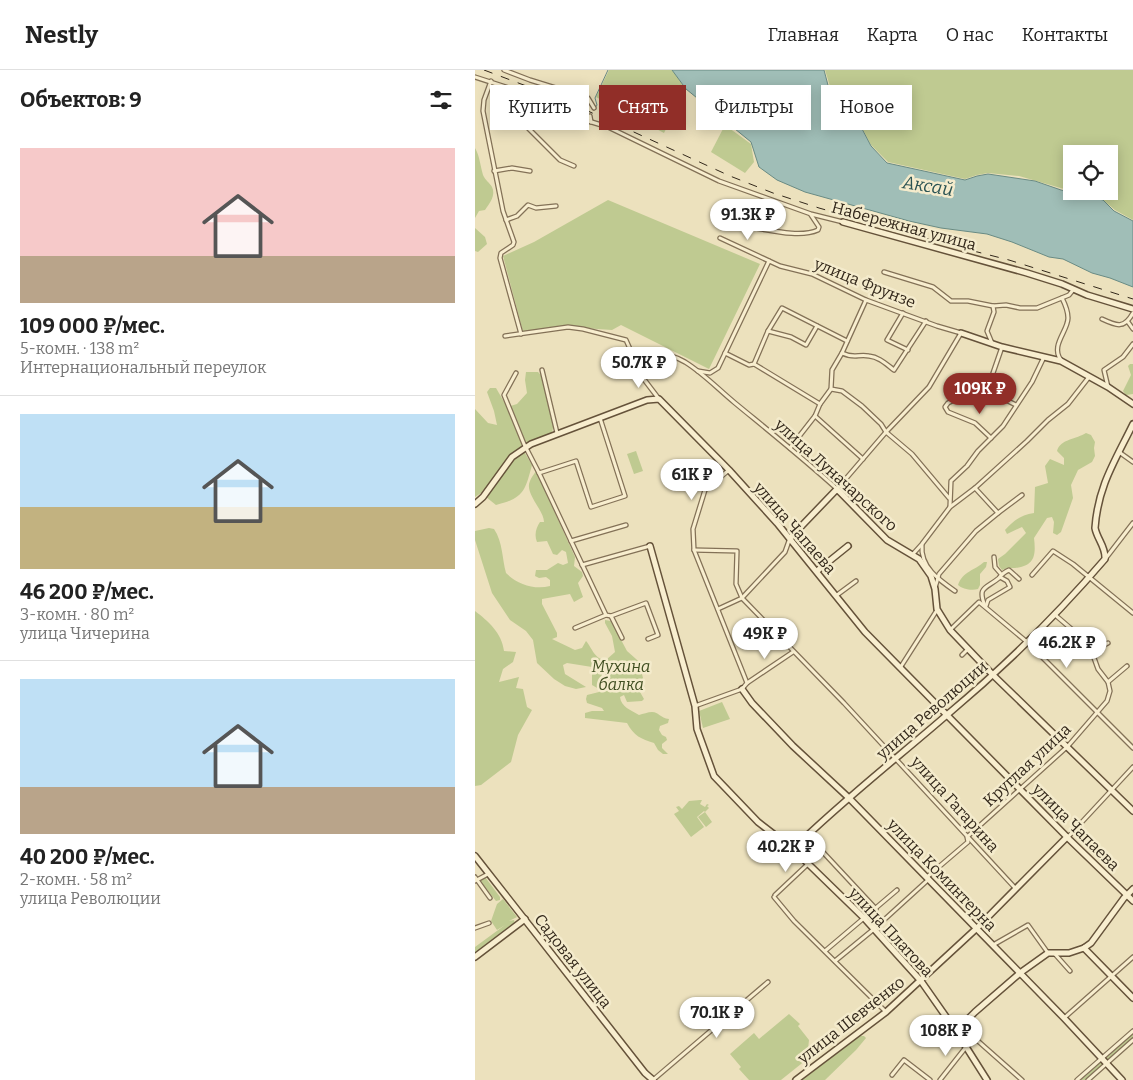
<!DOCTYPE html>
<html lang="ru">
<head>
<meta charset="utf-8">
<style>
  body { margin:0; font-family:Bitter,serif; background:#f2f2f2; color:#222; height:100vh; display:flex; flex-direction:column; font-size:19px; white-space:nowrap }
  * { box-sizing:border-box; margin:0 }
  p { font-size:16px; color:#767676 }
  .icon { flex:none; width:28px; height:28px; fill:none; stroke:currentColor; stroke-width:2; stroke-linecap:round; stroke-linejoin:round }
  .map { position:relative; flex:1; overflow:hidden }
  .drawer { display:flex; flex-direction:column; background:#fff; width:475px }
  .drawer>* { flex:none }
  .banner { position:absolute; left:15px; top:15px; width:475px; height:45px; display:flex; gap:10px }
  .fabs { position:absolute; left:588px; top:75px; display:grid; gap:10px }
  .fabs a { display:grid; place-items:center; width:55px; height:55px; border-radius:0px; background:#fff; box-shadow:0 2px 12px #0003; font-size:25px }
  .price { position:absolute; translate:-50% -42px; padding:0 11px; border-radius:18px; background:#fff; color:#222; font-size:16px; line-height:32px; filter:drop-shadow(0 1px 2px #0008) }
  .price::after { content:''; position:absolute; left:50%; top:30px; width:15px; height:11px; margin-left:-8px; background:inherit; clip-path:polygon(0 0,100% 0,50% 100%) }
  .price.selected { background:#912e28; color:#fff }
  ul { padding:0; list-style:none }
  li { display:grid; align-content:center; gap:10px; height:265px; padding:0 20px }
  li+li { border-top:1px solid #e0e0e0 }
  li span { display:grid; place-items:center; height:155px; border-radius:0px; color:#555 }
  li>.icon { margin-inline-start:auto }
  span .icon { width:90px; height:90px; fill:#fffc; stroke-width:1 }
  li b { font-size:21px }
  h2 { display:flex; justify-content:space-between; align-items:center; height:60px; padding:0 20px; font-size:21px }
  .chip { padding:0 18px; border-radius:0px; background:#fff; box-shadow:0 2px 12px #0003; font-size:18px; line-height:45px }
  .chip.selected { background:#912e28; color:#fff }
  header { display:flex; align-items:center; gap:30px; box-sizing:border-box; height:70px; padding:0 25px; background:#fff; border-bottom:1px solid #e0e0e0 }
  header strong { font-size:24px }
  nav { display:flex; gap:28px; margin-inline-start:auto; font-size:18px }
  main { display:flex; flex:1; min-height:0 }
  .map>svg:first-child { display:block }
  .green { fill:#bfca91 }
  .water { fill:#a0beb7; stroke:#698b84 }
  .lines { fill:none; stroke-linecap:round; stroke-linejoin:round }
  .stream { stroke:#698b84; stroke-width:1 }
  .street-casing { stroke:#837157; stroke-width:5.5 }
  .secondary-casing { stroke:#65523a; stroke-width:8 }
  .street { stroke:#f8eecf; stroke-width:3 }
  .secondary { stroke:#f8eecf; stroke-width:5 }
  .rail { stroke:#33281b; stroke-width:1; stroke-dasharray:9 9; stroke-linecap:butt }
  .labels { text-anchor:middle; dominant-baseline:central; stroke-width:5; stroke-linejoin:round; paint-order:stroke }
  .street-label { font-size:16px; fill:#33281b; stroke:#f4ebcc }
  .park-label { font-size:16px; font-style:italic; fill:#414f22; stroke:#f4ebcc }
  .water-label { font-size:18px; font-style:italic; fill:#2a5353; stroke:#f4ebcc }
</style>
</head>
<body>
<header>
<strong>Nestly</strong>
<nav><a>Главная</a><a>Карта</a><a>О нас</a><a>Контакты</a></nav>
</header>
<main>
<section class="drawer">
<h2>Объектов: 9<svg class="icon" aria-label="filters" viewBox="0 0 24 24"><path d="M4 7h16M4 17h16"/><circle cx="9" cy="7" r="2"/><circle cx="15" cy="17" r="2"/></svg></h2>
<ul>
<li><span style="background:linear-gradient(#f6c9c9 70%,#b9a48a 0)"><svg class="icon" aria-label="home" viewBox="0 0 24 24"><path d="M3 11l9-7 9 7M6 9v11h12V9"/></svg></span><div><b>109 000 ₽/мес.</b><p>5-комн. · 138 m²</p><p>Интернациональный переулок</p></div></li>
<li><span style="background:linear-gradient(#bfe0f5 60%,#c2b280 0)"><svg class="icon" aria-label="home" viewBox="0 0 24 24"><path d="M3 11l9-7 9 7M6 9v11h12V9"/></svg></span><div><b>46 200 ₽/мес.</b><p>3-комн. · 80 m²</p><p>улица Чичерина</p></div></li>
<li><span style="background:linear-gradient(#bfe0f5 70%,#b9a48a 0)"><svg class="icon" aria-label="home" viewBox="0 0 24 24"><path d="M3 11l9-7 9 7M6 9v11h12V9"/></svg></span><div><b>40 200 ₽/мес.</b><p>2-комн. · 58 m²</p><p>улица Революции</p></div></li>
</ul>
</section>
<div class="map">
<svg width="658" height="1010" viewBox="0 0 658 1010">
  <rect width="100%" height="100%" fill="#ece1bd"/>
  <g class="green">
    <polygon points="134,0 197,0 211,19 189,63 121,27"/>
    <polygon points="350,0 658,0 658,150 640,140 628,130 619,129 614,125 597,121 634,121 634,84 596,84 596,121 544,106 513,103 502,105 490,109 413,92 396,75 385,54 381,56 375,49 371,51 372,53 370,53 357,23"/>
    <polygon points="250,55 276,74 279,92 270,103 236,82"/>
    <path d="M0 78C5 87 5 95 8 105 10 110 15 113 17 117 21 125 15 133 10 140L4 141 0 148Z"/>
    <polygon points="133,130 285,194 234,299 146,255 137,260 93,257 48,262 28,186 59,172"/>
    <polygon points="0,158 10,167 12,174 3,182 0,181"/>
    <polygon points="655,294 658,294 658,324 651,325 648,321 656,305 653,296"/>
    <path d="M51 302H63L66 305 79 353 77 363 47 378 57 395C50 421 49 428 21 435L6 423 0 427V339L13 353 22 355 19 341 12 322 15 318H21L32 337 42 334 52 323 50 310Z"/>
    <path d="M611 363 616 365 620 372 619 378 620 386 617 392 603 400 596 415 598 428 586 462 582 465 578 463 579 452 577 447 572 448 559 468C561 485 560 496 540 498 535 498 532 498 527 500L524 496 523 489 530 484 551 463 547 457 532 464 530 460C539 450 546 445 559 443L560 417 573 413 570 396 575 389 589 395V388L582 381C585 369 602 369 611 363Z"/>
    <polygon points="161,381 168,401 159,404 152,384"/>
    <path d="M61 401 100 487 99 496 107 502 108 506 103 513 108 527 99 532 95 524 67 529V534L82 563V567L77 569 100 580 107 578 111 571C117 578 120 590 131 590L140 582 137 566 130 553V550L136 551 152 581 170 597 167 604 170 616 165 622 169 629 167 631 152 632 149 625 145 627C146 637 156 640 164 645 168 644 173 642 177 642 184 642 185 648 194 649L193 653 185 656 184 660 187 665 191 667 192 670 187 674V678L193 684H188L183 680 179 673C166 669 159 666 152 653L110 648V643L117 641H129L127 638 112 633 111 629 112 625 124 622V619L117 615V597L92 593 88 595 90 604 111 617 101 619 90 616 79 609 62 593 58 570 51 561 35 550 17 523 0 470V461L14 458 19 459C28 472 27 489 31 503 42 514 59 520 75 516V510L71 507 64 508 60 506 61 500H72L83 493 88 495 93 493 91 482 87 480 82 485 78 484 72 471 62 472C59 465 61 458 65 452H69C69 440 49 423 55 411 56 408 59 404 61 401Z"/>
    <path d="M509 492H512L511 497 505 504V515L503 519C497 521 487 519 483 515 488 501 499 501 509 492Z"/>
    <path d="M0 541C13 551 27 563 29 581L41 582 38 592 28 599 24 612 44 607 41 618 48 619 52 637 57 640 43 665 36 692 6 715 0 716Z"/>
    <polygon points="247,632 255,649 228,658 224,641"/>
    <polygon points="225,730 227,730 225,734 230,737 232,734 234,735 232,736 234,738 230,742 237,752 231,757 223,747 230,742 229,741 222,747 229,757 216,767 199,744 204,741 201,737 204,736 207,739 214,731"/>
    <polygon points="10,807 25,827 25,830 21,831 5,811"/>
    <polygon points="28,829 42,847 34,851 39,850 40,854 0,884 0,877 30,855 22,860 16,851 22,834"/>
    <polygon points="314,944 325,954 323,956 334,970 333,979 336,986 306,1010 274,1010 264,999 266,997 255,984 279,963 284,969"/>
    <polygon points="658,964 658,968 610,1010 606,1010"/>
    <polygon points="385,966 389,966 391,968 381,980 350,1010 327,1010"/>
  </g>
  <polygon class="water" points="197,0 349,0 354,19 370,54 374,50 381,57 385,55 396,76 412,93 490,110 502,106 513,104 560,111 586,120 628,130 639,141 658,151 658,217 635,208 617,203 588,189 574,187 537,172 512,164 466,158 434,151 330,122 302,110 284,97 276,72 211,19"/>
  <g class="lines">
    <polyline class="stream" points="120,38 122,35 120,28 133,0"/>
    <g class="street-casing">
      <g id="street">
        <polyline points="29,0 55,10 113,28 119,38"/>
        <polyline points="0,7 43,21 93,41 110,50 133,57 244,111 336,144 368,152"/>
        <polyline points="16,11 9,30 8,41 28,141 39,172 38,175 26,183 25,188 46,264"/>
        <polyline points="71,31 65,45 52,50 51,56 85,90 99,96"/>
        <polyline points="115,46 116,52"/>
        <polyline points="19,101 37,98 55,101"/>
        <polyline points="31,150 42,146 53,135 61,138 81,136"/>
        <path d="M267 156C288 158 323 169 343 160L344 157 336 145"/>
        <polyline points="409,202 458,217 476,231 493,231 518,236 531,235 545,238 562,238 594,225 598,220"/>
        <polyline points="428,243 412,270 433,280"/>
        <path d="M627 249C642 256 649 259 658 243"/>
        <polyline points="653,252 658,259"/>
        <polyline points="293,261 316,267 331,275 342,256"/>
        <polyline points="30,266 93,257 108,259 151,270 168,308 184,329"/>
        <polyline points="517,273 512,261 519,242 518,236"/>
        <polyline points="250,283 274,295 279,294 345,334"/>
        <path d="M367 283C379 289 383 284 394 286 404 287 411 294 419 300L451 251"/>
        <path d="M586 290C575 276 593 261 593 248 593 241 590 234 587 228"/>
        <polyline points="279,294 293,261 307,238 372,271"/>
        <path d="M162 297C165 275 196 284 210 292 228 303 243 319 260 333 294 361 329 389 362 419L411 362 454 317 486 263 462 256 391 230 337 204 305 196 245 168"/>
        <polyline points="67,300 82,363"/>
        <polyline points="223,301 235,303 243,298 294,191"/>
        <polyline points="41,303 29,325 49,374 64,403 101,391 116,437 150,426 125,348"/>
        <polyline points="518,303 527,277"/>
        <polyline points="633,317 629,300 648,287 658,274"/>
        <polyline points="356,319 367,321 387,336 406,354 411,362 437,384 474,428"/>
        <polyline points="485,327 473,333 470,337 473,342 500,353 516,368"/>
        <polyline points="519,327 529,329 541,335"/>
        <polyline points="340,346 388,389"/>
        <polyline points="315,378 340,346 345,334 356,319 357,300 367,283 391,230"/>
        <polyline points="644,382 658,392"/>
        <polyline points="254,400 230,420 218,459 219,480 272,613"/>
        <polyline points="64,403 96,471"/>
        <polyline points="500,418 523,443"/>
        <polyline points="475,436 476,411 492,396 503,381 528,356 557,312 569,287"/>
        <polyline points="151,455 96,471 131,545 136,546 171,533 183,565 173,569"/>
        <path d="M447 475C445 497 464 510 480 521"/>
        <polyline points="219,480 262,481 261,514 267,528 369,633 541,819"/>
        <polyline points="438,484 447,474 475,437 500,418 552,371 573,350 593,334 614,307"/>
        <polyline points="519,487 520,497 526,504"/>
        <polyline points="631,488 658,453"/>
        <polyline points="107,495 175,476"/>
        <polyline points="557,505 578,481 598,494 658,543"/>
        <polyline points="460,518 464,504 501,461 523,443 547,425"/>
        <polyline points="362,525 381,511"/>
        <path d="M510 536C502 516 511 519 524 508 527 504 529 502 534 500L544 509"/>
        <polyline points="511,536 513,530 535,517 532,511 525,507"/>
        <polyline points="243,539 267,528 310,482 315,468"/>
        <polyline points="136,546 147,568"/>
        <polyline points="100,558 131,545"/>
        <polyline points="475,560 504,532 552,572 658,678"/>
        <polyline points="617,581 633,573"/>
        <polyline points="487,585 493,579"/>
        <polyline points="425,598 462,540"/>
        <polyline points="633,612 652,596"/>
        <polyline points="220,636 267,619 272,613 318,582"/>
        <polyline points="332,765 401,839"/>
        <polyline points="593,767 658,697"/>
        <polyline points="0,807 15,828"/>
        <polyline points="452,807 493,772 492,767 593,676 632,631 635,621 633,612 623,599 614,574 579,544"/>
        <polyline points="0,811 13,804"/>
        <polyline points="300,825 333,794"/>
        <polyline points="299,827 319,851 411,942"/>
        <polyline points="0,858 14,853"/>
        <polyline points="518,875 553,855 573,883"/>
        <polyline points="350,881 422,820"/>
        <polyline points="579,883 595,901"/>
        <polyline points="360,891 399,859 454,809"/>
        <polyline points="589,948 658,887"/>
        <polyline points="486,956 547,1010"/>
        <polyline points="417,1005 429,990 455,1010"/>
        <polyline points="178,1010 293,912"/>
        <polyline points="465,1010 491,977"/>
        <polyline points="602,1010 658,961"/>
        <polyline points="613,1010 658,970"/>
      </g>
    </g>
    <g class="secondary-casing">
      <g id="secondary">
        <polyline points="368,152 552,203 587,214 612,225 658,239"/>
        <polyline points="486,263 527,277 586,291 633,317 658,334"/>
        <polyline points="0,434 8,427 37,387 56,374 172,330 184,329 254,400 302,453 390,562 595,770 658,831"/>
        <polyline points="315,468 362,419 412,470 444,489 456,506 460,519 462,539 475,560 518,605 658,741"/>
        <polyline points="175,476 220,636 222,659 239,706 283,752 318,779 390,849 446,911 481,961 512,1010"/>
        <polyline points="342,501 373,476"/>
        <polyline points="267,619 277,633 318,676 374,728 589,948 647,1010"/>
        <path d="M318 779C367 731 421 689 473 644 529 597 582 545 630 489 631 477 622 469 620 458 623 416 640 391 658 354"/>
        <polyline points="0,786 170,1003 178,1010"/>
        <polyline points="609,878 658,928"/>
        <polyline points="0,887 50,849"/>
        <polyline points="481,961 500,942 545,903 573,883 594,883 609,878 616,873 649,828 658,819"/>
        <polyline points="321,1010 411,942 502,858 592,767"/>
      </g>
    </g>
    <use href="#street" class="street"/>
    <use href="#secondary" class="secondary"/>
    <polyline class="rail" points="9,0 91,31 255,106 298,123 344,138 467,173 534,190 658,229"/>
  </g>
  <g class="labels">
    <g class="street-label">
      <text transform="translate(429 156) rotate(15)">Набережная улица</text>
      <text transform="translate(390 213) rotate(22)">улица Фрунзе</text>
      <text transform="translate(361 405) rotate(42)">улица Луначарского</text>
      <text transform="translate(320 458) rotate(49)">улица Чапаева</text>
      <text transform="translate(457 640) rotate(-41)">улица Революции</text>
      <text transform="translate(552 695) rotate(-43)">Круглая улица</text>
      <text transform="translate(480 734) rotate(48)">улица Гагарина</text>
      <text transform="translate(601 757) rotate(45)">улица Чапаева</text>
      <text transform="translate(467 805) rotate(46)">улица Коминтерна</text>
      <text transform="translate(416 862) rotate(47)">улица Платова</text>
      <text transform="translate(98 891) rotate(52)">Садовая улица</text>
      <text transform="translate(376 950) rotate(-38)">улица Шевченко</text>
    </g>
    <g class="park-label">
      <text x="146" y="596">Мухина<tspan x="146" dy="18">балка</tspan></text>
    </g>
    <g class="water-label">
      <text transform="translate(453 116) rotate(9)">Аксай</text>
    </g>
  </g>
</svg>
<div class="fabs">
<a><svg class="icon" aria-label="locate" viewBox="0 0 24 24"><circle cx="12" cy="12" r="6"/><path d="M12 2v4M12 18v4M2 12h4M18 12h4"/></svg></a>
</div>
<b class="price" style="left:273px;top:171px">91.3K ₽</b>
<b class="price" style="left:164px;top:319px">50.7K ₽</b>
<b class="price selected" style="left:505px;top:345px">109K ₽</b>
<b class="price" style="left:217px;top:431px">61K ₽</b>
<b class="price" style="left:290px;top:590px">49K ₽</b>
<b class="price" style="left:592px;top:599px">46.2K ₽</b>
<b class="price" style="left:311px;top:803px">40.2K ₽</b>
<b class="price" style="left:242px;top:969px">70.1K ₽</b>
<b class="price" style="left:471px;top:987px">108K ₽</b>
<div class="banner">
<a class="chip">Купить</a>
<a class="chip selected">Снять</a>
<a class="chip">Фильтры</a>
<a class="chip">Новое</a>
</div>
</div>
</main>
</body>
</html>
